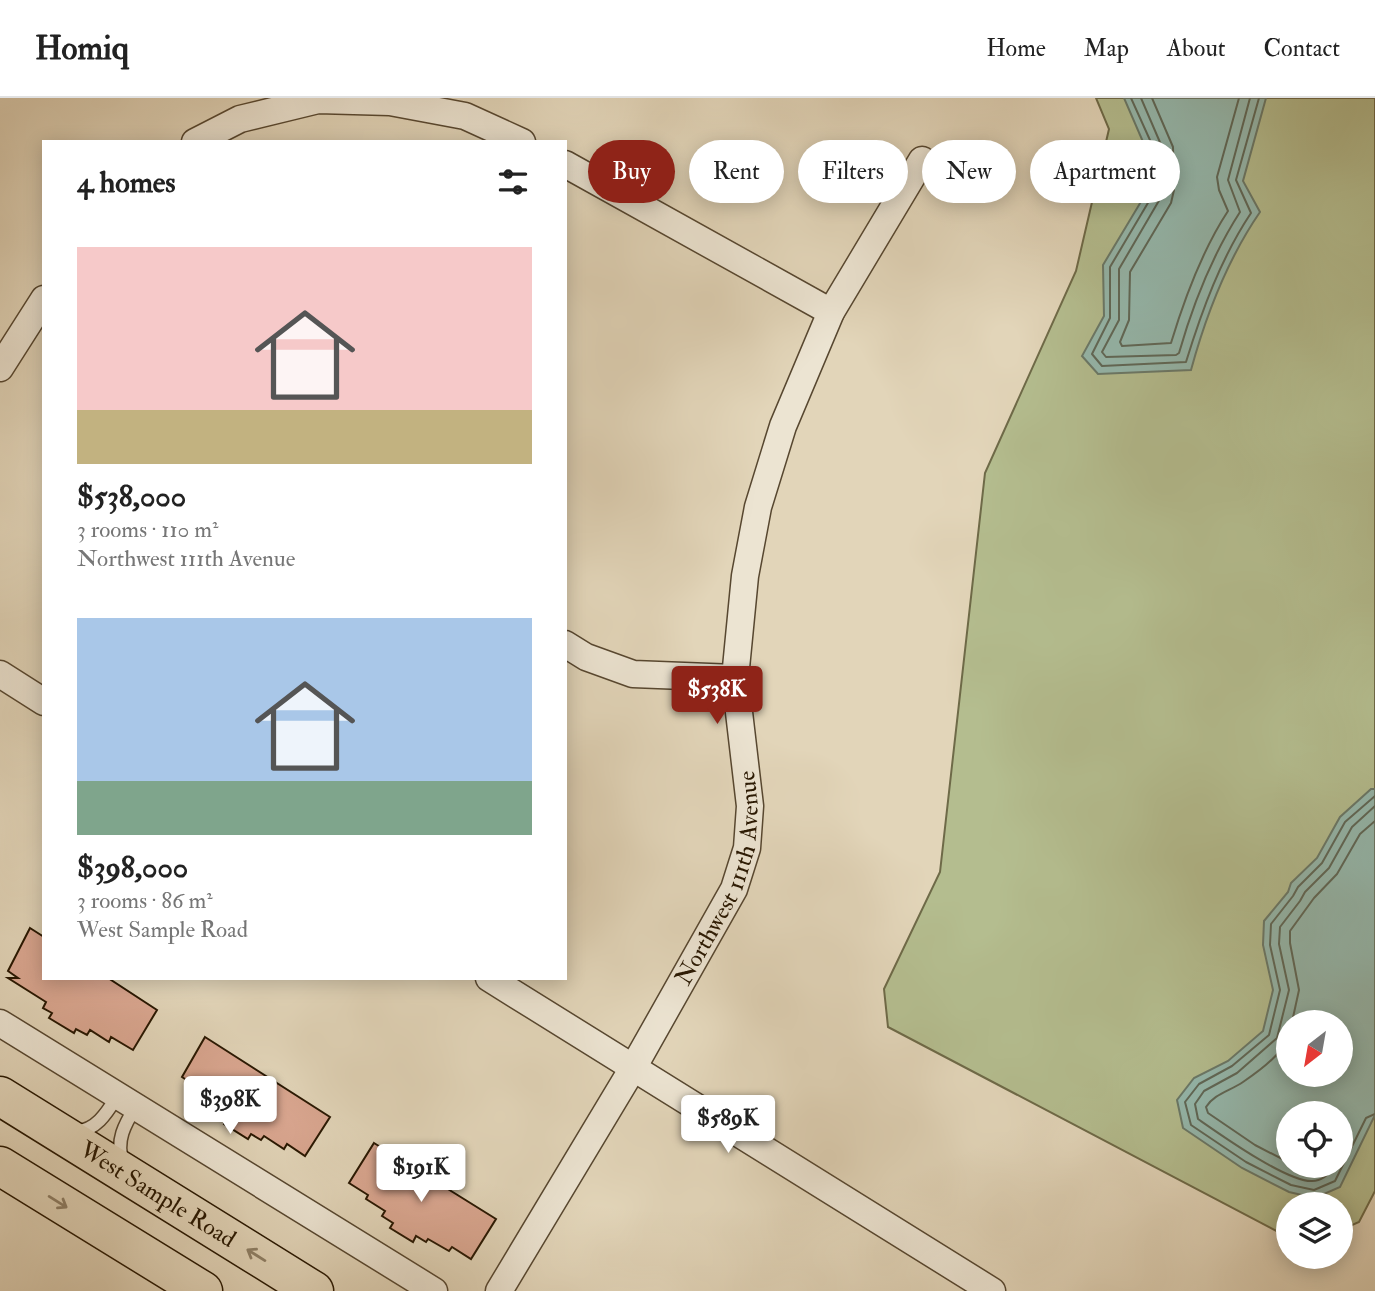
<!DOCTYPE html>
<html lang="en">
<head>
<meta charset="utf-8">
<style>
  body { margin:0; font-family:"IM FELL Double Pica",serif; background:#f2f2f2; color:#222; height:100vh; display:flex; flex-direction:column; font-size:26px; white-space:nowrap }
  * { box-sizing:border-box; margin:0 }
  p { font-size:23px; color:#767676 }
  .icon { flex:none; width:38px; height:38px; fill:none; stroke:currentColor; stroke-width:2; stroke-linecap:round; stroke-linejoin:round }
  .map { position:relative; flex:1; overflow:hidden }
  .panel { position:absolute; left:42px; top:42px; width:525px; height:840px; display:flex; flex-direction:column; background:#fff; border-radius:0px; box-shadow:0 4px 18px #0003 }
  .panel>* { flex:none }
  .banner { position:absolute; left:588px; top:42px; width:665px; height:63px; display:flex; gap:14px }
  .needle { width:46px; rotate:211deg }
  .buttons { position:absolute; left:1276px; top:912px; display:grid; gap:14px }
  .buttons a { display:grid; place-items:center; width:77px; height:77px; border-radius:50%; background:#fff; box-shadow:0 4px 18px #0003; font-size:35px }
  .price { position:absolute; translate:-50% -60px; padding:0 16px; border-radius:7px; background:#fff; color:#222; font-size:23px; line-height:46px; filter:drop-shadow(0 2px 4px #0008) }
  .price::after { content:''; position:absolute; left:50%; top:42px; width:21px; height:16px; margin-left:-10px; background:inherit; clip-path:polygon(0 0,100% 0,50% 100%) }
  .price.active { background:#8f2418; color:#fff }
  ul { padding:0; list-style:none }
  li { display:grid; align-content:center; gap:14px; height:371px; padding:0 35px }
  li span { display:grid; place-items:center; height:217px; border-radius:0px; color:#555 }
  li>.icon { margin-inline-start:auto }
  span .icon { width:126px; height:126px; fill:#fffc; stroke-width:1 }
  li b { font-size:30px }
  h2 { display:flex; justify-content:space-between; align-items:center; height:84px; padding:0 35px; font-size:30px }
  .chip { padding:0 24px; border-radius:32px; background:#fff; box-shadow:0 4px 18px #0003; font-size:24px; line-height:63px }
  .chip.active { background:#8f2418; color:#fff }
  header { display:flex; align-items:center; gap:42px; box-sizing:border-box; height:98px; padding:0 35px; background:#fff; border-bottom:2px solid #e0e0e0 }
  header strong { font-size:33px }
  nav { display:flex; gap:38px; margin-inline-start:auto; font-size:24px }
  .map>svg:first-child { display:block }
  .green { fill:#b4bd8f; stroke:#6e6a48; stroke-width:2; fill-rule:evenodd }
  .water { fill:#95b9ae; stroke:#6a7969; stroke-width:2; fill-rule:evenodd }
  .lines { fill:none; stroke-linecap:round; stroke-linejoin:round }
  .shore { stroke:#5f6858; stroke-width:2 }
  .building { fill:#daa791; stroke:#291802; stroke-width:2 }
  .service-casing { stroke:#574730; stroke-width:15 }
  .minor-casing { stroke:#574730; stroke-width:29 }
  .primary-casing { stroke:#291802; stroke-width:41 }
  .service { stroke:#ece4d2; stroke-width:12 }
  .minor { stroke:#ece4d2; stroke-width:26 }
  .primary { stroke:#e2d5b9; stroke-width:38 }
  .oneway { stroke:#8f8067 }
  .labels { text-anchor:middle; dominant-baseline:central; stroke-width:7; stroke-linejoin:round; paint-order:stroke }
  .street-label { font-size:24px; fill:#291802; stroke:#ece4d2 }
</style>
</head>
<body>
<header>
<strong>Homiq</strong>
<nav><a>Home</a><a>Map</a><a>About</a><a>Contact</a></nav>
</header>
<div class="map">
<svg width="1375" height="1193" viewBox="0 0 1375 1193">
  <rect width="100%" height="100%" fill="#e2d5b9"/>
  <filter id="stains"><feTurbulence type="fractalNoise" baseFrequency=".00286" numOctaves="4"/><feColorMatrix values="0 0 0 0 .2 0 0 0 0 .09 0 0 0 0 .02 0 0 0 .5 -.17"/></filter>
  <radialGradient id="worn" r=".72"><stop offset=".6" stop-color="#630" stop-opacity="0"/><stop offset="1" stop-color="#630" stop-opacity=".3"/></radialGradient>
  <path class="green" d="M1096 0H1375V1093L1359 1124 1341 1132 1340 1106H1288V1139L888 929 884 891 940 774 985 375 1076 173 1109 31ZM1288 924H1340V976H1288ZM1288 1015H1340V1068H1288Z"/>
  <g class="water">
    <path d="M1124 0H1266L1243 83 1260 114C1227 162 1206 217 1191 272L1098 276 1082 258 1104 218 1103 167 1148 92 1147 53Z"/>
    <path d="M1371 691H1375V1017L1340 1089 1315 1100 1289 1094 1242 1070 1183 1030 1177 1002 1194 980 1228 963 1263 933 1273 892 1263 847 1264 823 1288 794 1291 785 1317 760 1340 719ZM1288 924H1340V976H1288ZM1288 1015H1340V1068H1288Z"/>
  </g>
  <g class="lines">
    <g class="shore">
      <path d="M1131 0 1154 51 1155 93 1110 169V220L1092 256 1102 268 1186 264C1202 212 1221 160 1251 115L1236 82 1259 0"/>
      <path d="M1141 0 1162 49 1164 94 1119 171V222L1102 254 1106 259 1176 257 1179 255C1193 206 1213 156 1240 114L1228 82 1250 0"/>
      <path d="M1152 0 1173 49 1174 92 1171 105 1130 174 1129 222 1120 244 1122 248 1171 245C1184 202 1203 151 1228 113L1219 92 1217 79 1239 0"/>
      <polyline points="1375,698 1345,724 1322,765 1298,789 1293,798 1271,826 1270,847 1280,892 1269,937 1232,968 1199,986 1185,1004 1191,1027 1246,1064 1291,1087 1314,1092 1335,1083 1366,1020 1375,1016"/>
      <polyline points="1292,924 1299,892 1290,845 1290,833 1314,800 1337,776 1360,736 1375,723"/>
      <path d="M1288 941C1280 958 1258 974 1243 984 1230 993 1214 996 1206 1009L1208 1015 1255 1047 1288 1064"/>
      <path d="M1333 1068C1329 1076 1322 1083 1312 1083 1287 1084 1221 1037 1198 1021L1195 1006 1204 993 1237 975 1277 940 1289 892 1279 846 1280 829 1300 803 1305 794 1329 770 1352 729 1375 708"/>
    </g>
  </g>
  <g class="building">
    <polygon points="30,830 44,839 44,880 108,880 157,912 133,952 111,939 109,944 90,932 87,937 76,931 74,935 49,920 52,915 43,910 46,904 8,880 18,880 8,873"/>
    <polygon points="205,939 330,1019 305,1058 287,1046 284,1051 264,1038 261,1042 251,1036 248,1041 224,1026 226,1020 215,1013 218,1008 197,996 200,991 182,979"/>
    <polygon points="374,1045 496,1121 471,1161 452,1149 449,1153 428,1141 426,1144 416,1138 413,1144 390,1130 393,1125 382,1118 385,1113 366,1101 368,1097 349,1085"/>
  </g>
  <g class="lines">
    <g class="service-casing">
      <g id="service">
        <path d="M75 1033C96 1034 108 1013 118 997"/>
        <path d="M123 1064C115 1043 125 1026 136 1008"/>
      </g>
    </g>
    <g class="minor-casing">
      <g id="minor">
        <polyline points="195,44 240,21 318,2 390,4 465,18 522,44"/>
        <polyline points="565,66 831,214"/>
        <polyline points="0,270 44,201"/>
        <polyline points="565,546 586,559 633,576 735,580"/>
        <polyline points="0,576 44,604"/>
        <polyline points="489,880 992,1193"/>
        <polyline points="0,925 434,1193"/>
        <path id="s1" d="M499 1193 633 970 734 791 747 750 750 708 735 580 745 478 758 409 783 328 831 214 922 62"/>
      </g>
    </g>
    <g class="primary-casing">
      <g id="primary">
        <path id="s2" d="M0 998 314 1193"/>
        <polyline points="0,1068 203,1193"/>
      </g>
    </g>
    <use href="#service" class="service"/>
    <use href="#minor" class="minor"/>
    <use href="#primary" class="primary"/>
  </g>
  <defs><path id="oneway-shaft" d="M-6 0H5M1.5-3L5.5 0L1.5 3" fill="none" stroke-width="1.6" stroke-linecap="round" stroke-linejoin="round" transform="scale(1.75)"/></defs>
  <g class="oneway">
    <use href="#oneway-shaft" transform="translate(58 1104) rotate(32)"/>
    <use href="#oneway-shaft" transform="translate(256 1157) rotate(-148)"/>
  </g>
  <g class="labels">
    <g class="street-label">
      <text stroke="none"><textPath href="#s1" startOffset="472">Northwest 111th Avenue</textPath></text>
      <text stroke="none"><textPath href="#s2" startOffset="186">West Sample Road</textPath></text>
    </g>
  </g>
  <rect width="100%" height="100%" filter="url(#stains)"/>
  <rect width="100%" height="100%" fill="url(#worn)"/>
</svg>
<div class="buttons">
<a><svg class="needle" viewBox="-14 -14 28 28"><path d="M0-13l5 13h-10z" fill="#e53935"/><path d="M0 13l5-13h-10z" fill="#767676"/></svg></a>
<a><svg class="icon" aria-label="locate" viewBox="0 0 24 24"><circle cx="12" cy="12" r="6"/><path d="M12 2v4M12 18v4M2 12h4M18 12h4"/></svg></a>
<a><svg class="icon" aria-label="layers" viewBox="0 0 24 24"><path d="M12 4l9 5-9 5-9-5zM3 14l9 5 9-5"/></svg></a>
</div>
<b class="price active" style="left:717px;top:628px">$538K</b>
<b class="price" style="left:230px;top:1038px">$398K</b>
<b class="price" style="left:728px;top:1057px">$589K</b>
<b class="price" style="left:421px;top:1106px">$191K</b>
<div class="banner">
<a class="chip active">Buy</a>
<a class="chip">Rent</a>
<a class="chip">Filters</a>
<a class="chip">New</a>
<a class="chip">Apartment</a>
</div>
<section class="panel">
<h2>4 homes<svg class="icon" aria-label="filters" viewBox="0 0 24 24"><path d="M4 7h16M4 17h16"/><circle cx="9" cy="7" r="2"/><circle cx="15" cy="17" r="2"/></svg></h2>
<ul>
<li><span style="background:linear-gradient(#f6c9c9 75%,#c2b280 0)"><svg class="icon" aria-label="home" viewBox="0 0 24 24"><path d="M3 11l9-7 9 7M6 9v11h12V9"/></svg></span><div><b>$538,000</b><p>3 rooms · 110 m²</p><p>Northwest 111th Avenue</p></div></li>
<li><span style="background:linear-gradient(#a9c7e8 75%,#7fa58c 0)"><svg class="icon" aria-label="home" viewBox="0 0 24 24"><path d="M3 11l9-7 9 7M6 9v11h12V9"/></svg></span><div><b>$398,000</b><p>3 rooms · 86 m²</p><p>West Sample Road</p></div></li>
</ul>
</section>
</div>
</body>
</html>
